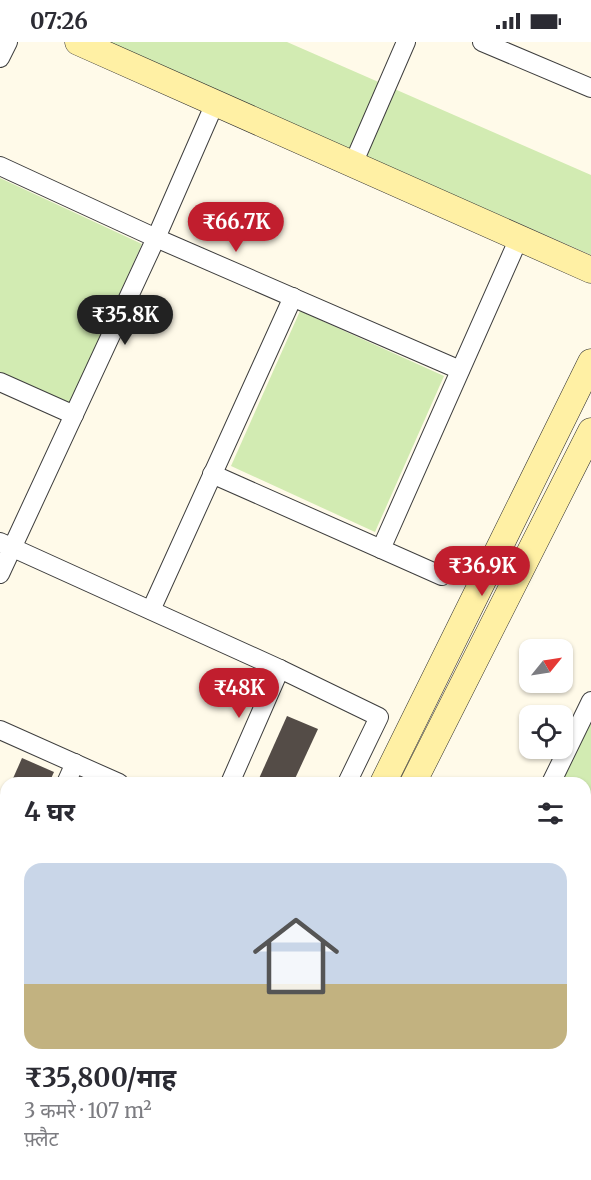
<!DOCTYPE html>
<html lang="hi">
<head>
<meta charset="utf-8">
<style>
  body { margin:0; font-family:Merriweather,"Noto Sans Devanagari",serif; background:#f7f7f7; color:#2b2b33; height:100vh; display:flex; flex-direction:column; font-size:22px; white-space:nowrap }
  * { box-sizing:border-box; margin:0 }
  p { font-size:20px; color:#7c7c81 }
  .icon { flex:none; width:33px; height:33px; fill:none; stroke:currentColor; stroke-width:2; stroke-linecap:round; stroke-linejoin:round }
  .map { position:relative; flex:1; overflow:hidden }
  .drawer { position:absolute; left:0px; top:735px; width:591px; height:404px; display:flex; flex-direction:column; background:#fff; border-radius:18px 18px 0 0; box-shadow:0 2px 4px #0004 }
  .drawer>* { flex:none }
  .needle { width:39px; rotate:60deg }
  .tools { position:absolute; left:519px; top:597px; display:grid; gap:12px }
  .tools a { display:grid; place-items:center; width:54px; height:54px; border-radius:12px; background:#fff; box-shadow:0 2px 4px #0004; font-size:30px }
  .price { position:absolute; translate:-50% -51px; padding:0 14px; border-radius:21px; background:#c11e2e; color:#fff; font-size:20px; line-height:39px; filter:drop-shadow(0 2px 3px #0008) }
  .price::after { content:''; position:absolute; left:50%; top:36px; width:18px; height:14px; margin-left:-9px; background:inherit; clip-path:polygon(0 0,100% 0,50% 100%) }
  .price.active { background:#222; color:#fff }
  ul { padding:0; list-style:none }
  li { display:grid; align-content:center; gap:12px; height:318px; padding:0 24px }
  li+li { border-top:2px solid #e1e1e2 }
  li span { display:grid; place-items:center; height:186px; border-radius:18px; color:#555 }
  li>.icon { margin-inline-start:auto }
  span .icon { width:108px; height:108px; fill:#fffc; stroke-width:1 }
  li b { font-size:26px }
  h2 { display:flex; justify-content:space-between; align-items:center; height:72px; padding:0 24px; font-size:26px }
  .status { display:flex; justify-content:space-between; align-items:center; height:42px; padding:0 30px; background:#fff; direction:ltr }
  .status svg { height:16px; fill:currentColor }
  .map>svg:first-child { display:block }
  .green { fill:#d2ebb2 }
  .building { fill:#544c47 }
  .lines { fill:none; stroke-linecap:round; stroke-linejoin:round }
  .street-casing { stroke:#3e3e3e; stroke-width:20 }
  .secondary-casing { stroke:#2d2d2d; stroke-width:27 }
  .street { stroke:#fff; stroke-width:18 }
  .secondary { stroke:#fff0a4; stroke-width:26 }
</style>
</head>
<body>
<div class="status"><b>07:26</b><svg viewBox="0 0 49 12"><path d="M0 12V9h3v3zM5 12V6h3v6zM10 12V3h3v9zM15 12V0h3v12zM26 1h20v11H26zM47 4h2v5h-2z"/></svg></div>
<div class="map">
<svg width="591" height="1138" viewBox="0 0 591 1138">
  <rect width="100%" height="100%" fill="#fffae9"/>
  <g class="green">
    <polygon points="105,0 287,0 591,133 591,213"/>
    <polygon points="0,136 142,202 70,362 0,330"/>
    <polygon points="300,269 444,334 375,490 231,424"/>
    <polygon points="591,676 591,997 585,994 585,741 559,741"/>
    <polygon points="6,904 6,963 0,960 0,917"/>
  </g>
  <g class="building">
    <polygon points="287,674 318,687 293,741 257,741"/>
    <polygon points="22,716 54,730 49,741 11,741"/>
    <polygon points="6,753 6,838 0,851 0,767"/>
    <polygon points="585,1029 591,1031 591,1080 585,1077"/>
    <polygon points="585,1117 591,1120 591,1138 525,1138 513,1132 585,1132"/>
    <polygon points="82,1132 118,1132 116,1138 79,1138"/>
    <polygon points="393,1132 404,1132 416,1138 391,1138"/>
  </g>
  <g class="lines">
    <g class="street-casing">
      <g id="street">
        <polyline points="482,0 591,46"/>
        <polyline points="0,16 8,0"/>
        <polyline points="353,122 406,0"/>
        <polyline points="0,124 156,196 460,328"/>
        <polyline points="0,340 74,373"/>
        <polyline points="212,432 442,534"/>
        <polyline points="0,500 280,627 379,675 347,741"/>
        <polyline points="381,507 519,196"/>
        <polyline points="0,532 156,196 215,61"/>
        <polyline points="151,568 293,255"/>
        <polyline points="0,688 119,741"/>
        <polyline points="66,741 75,721"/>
        <polyline points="230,741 280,627"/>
        <polyline points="551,741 591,659"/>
        <polyline points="0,884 6,871"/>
        <polyline points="0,978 6,981"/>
        <polyline points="585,1004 591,1006"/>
        <polyline points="6,1132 19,1138"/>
        <polyline points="440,1132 453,1138"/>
        <polyline points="57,1138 60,1132"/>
        <polyline points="365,1138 367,1132"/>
      </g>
    </g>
    <g class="secondary-casing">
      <g id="secondary">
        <polyline points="78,0 591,228"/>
        <polyline points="383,741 591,320"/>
        <polyline points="413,741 591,389"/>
        <polyline points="184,1138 187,1132"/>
        <polyline points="215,1138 217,1132"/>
      </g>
    </g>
    <use href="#street" class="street"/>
    <use href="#secondary" class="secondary"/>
  </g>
</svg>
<div class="tools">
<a><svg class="needle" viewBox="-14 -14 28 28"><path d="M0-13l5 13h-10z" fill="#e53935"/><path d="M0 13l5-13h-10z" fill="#7c7c81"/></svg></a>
<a><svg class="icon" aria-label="locate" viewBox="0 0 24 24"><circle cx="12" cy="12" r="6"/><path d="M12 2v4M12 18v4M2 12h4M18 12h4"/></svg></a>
</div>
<b class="price" style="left:236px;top:211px">₹66.7K</b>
<b class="price active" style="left:125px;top:304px">₹35.8K</b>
<b class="price" style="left:482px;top:555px">₹36.9K</b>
<b class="price" style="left:239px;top:677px">₹48K</b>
<section class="drawer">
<h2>4 घर<svg class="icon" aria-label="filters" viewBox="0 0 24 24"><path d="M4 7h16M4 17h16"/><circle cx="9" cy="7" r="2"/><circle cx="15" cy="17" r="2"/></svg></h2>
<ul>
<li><span style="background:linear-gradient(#c9d6e8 65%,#c2b280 0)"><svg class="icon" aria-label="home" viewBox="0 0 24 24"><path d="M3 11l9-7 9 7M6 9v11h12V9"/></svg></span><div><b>₹35,800/माह</b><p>3 कमरे · 107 m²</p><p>फ़्लैट</p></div></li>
</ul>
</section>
</div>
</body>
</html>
